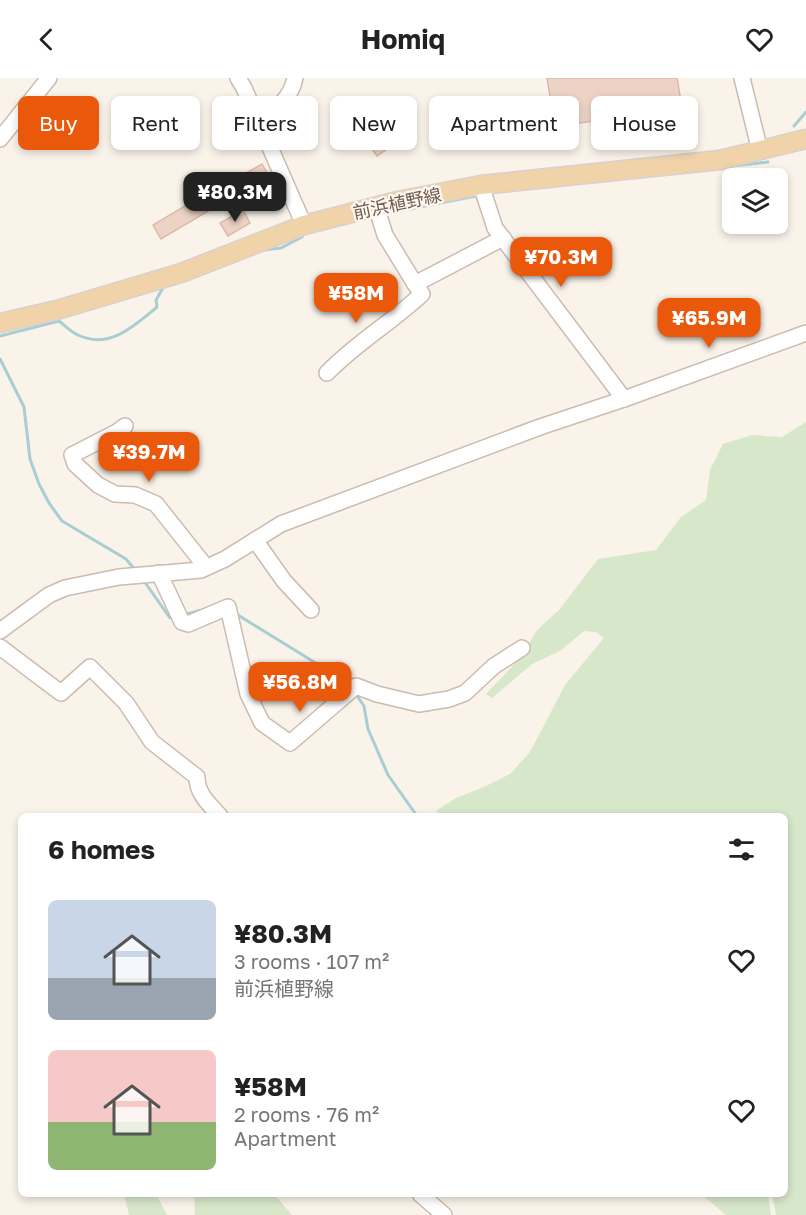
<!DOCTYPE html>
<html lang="en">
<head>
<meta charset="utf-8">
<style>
  body { margin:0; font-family:"Golos Text","Noto Sans JP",sans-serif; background:#f6f6f6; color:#222; height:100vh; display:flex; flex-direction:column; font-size:22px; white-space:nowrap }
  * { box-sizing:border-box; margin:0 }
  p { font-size:20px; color:#767676 }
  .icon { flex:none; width:33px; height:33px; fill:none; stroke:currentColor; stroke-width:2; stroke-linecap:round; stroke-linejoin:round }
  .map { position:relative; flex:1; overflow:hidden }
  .drawer { position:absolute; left:18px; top:735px; width:770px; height:384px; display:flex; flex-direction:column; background:#fff; border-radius:9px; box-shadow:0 3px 9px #0003 }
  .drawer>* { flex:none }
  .hud { position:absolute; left:18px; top:18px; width:771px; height:54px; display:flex; gap:12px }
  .controls { position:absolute; left:722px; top:90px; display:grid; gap:12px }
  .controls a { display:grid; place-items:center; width:66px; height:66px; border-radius:9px; background:#fff; box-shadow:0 3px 9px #0003; font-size:30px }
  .price { position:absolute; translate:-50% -51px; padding:0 14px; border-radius:12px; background:#ea580c; color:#fff; font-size:20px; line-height:39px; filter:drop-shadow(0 2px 3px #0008) }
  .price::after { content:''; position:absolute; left:50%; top:36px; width:18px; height:14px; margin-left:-9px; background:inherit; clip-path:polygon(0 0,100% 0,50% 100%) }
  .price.on { background:#222; color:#fff }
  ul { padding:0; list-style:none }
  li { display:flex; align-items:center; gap:18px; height:150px; padding:0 30px }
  li span { display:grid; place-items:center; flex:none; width:168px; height:120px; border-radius:9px; color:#555 }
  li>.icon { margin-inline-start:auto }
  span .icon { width:72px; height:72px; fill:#fffc; stroke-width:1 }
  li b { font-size:26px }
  h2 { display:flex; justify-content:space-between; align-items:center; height:72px; padding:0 30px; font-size:26px }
  .chip { padding:0 21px; border-radius:9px; background:#fff; box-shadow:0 3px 9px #0003; font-size:21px; line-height:54px }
  .chip.on { background:#ea580c; color:#fff }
  header { display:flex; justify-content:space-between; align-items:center; height:78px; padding:0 30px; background:#fff; font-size:27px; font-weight:700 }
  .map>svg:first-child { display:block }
  .green { fill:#d7e7ca }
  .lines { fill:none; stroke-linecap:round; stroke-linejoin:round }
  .stream { stroke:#a8ced3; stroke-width:3 }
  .building { fill:#edd3c5; stroke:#deb9a7; stroke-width:1.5 }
  .minor-casing { stroke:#ccbbb1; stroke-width:18 }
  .major-casing { stroke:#d8d1ce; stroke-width:21 }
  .minor { stroke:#fff; stroke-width:15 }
  .major { stroke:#f1d3aa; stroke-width:18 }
  .labels { text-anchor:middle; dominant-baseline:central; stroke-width:4.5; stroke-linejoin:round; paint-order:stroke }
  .street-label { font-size:18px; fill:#735b50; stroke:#fdf8f0 }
</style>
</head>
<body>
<header><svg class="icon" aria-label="back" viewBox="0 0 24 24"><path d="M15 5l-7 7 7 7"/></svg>Homiq<svg class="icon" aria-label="heart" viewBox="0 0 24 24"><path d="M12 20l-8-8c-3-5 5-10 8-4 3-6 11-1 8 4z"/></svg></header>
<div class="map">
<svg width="806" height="1137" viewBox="0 0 806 1137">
  <rect width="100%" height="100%" fill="#faf3ea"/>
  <g class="green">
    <polygon points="806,344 806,1137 776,1137 772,1116 784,1116 784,738 437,738 437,732 456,720 484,709 510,696 530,674 565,607 604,560 596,554 584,553 560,573 532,586 492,620 486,616 522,578 537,552 559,532 598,481 656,472 681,439 706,422 710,392 723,366 752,357 782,359"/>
    <polygon points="124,1116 156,1116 167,1137 129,1137"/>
    <polygon points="194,1116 274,1116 292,1137 195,1137"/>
    <polygon points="701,1116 768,1116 771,1137 726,1137"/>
  </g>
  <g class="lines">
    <g class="stream">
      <polyline points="794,48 806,34"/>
      <polyline points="731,88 768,84"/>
      <polyline points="384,136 481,117"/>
      <polyline points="263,172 281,170 302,159 303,156"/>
      <path d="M0 258 59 243C65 248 71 254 78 257 109 272 134 248 157 229L156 222 164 208"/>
      <polyline points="0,281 24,329 30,381 39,406 49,425 62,443 126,481 136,493"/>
      <polyline points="144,503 170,540 175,540"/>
      <polyline points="233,534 332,595 349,608"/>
      <polyline points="183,537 206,531"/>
      <polyline points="355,615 364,628 368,651 388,697 417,738"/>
    </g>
  </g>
  <g class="building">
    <polygon points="547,0 677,0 682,29 568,47 566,28 552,30"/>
    <polygon points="380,21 406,58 377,78 351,41"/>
    <polygon points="262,86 270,100 247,113 239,99"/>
    <polygon points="222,106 230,120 161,161 153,147"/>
    <polygon points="243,132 250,145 228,158 220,145"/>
  </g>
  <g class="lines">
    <g class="minor-casing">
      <g id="minor">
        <polyline points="238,0 244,10 304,147"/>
        <polyline points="742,0 760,73"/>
        <path d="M258 44C275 34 291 20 295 0"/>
        <polyline points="0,61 49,0"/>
        <polyline points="481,107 495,150 624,321"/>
        <polyline points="376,128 385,157 415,206 503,160"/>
        <path d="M327 295C357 264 391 245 422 216L415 206"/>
        <polyline points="125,348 117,354 72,377 75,386 98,407 115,416 135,417 156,426 206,489"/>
        <polyline points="255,462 284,503 311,532"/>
        <polyline points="159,495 182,544 188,546 228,529 248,616 262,645 290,665 356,608 377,616 419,626 449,621 465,615 494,588 522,570"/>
        <polyline points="0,553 49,517 65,510 119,499 201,492 225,481 281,446 540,349 624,321 806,255"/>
        <path d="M0 569 61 615 90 589 126 625 152 664 197 699C197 716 209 726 220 738"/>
        <polyline points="420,1116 444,1137"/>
      </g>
    </g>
    <g class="major-casing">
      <polyline id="major" points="0,245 57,232 181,195 304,147 398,123 481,107 720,82 806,61"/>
    </g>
    <use href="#minor" class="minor"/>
    <use href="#major" class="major"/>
  </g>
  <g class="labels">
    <g class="street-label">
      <text transform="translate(397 125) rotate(-12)">前浜植野線</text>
    </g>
  </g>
</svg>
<div class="controls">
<a><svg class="icon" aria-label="layers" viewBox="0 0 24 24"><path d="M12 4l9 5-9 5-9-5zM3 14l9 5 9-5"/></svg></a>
</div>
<b class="price on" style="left:235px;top:145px">¥80.3M</b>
<b class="price" style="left:561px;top:210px">¥70.3M</b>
<b class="price" style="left:356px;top:246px">¥58M</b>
<b class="price" style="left:709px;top:271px">¥65.9M</b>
<b class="price" style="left:149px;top:405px">¥39.7M</b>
<b class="price" style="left:300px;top:635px">¥56.8M</b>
<div class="hud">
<a class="chip on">Buy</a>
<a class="chip">Rent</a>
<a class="chip">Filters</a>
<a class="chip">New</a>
<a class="chip">Apartment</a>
<a class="chip">House</a>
</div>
<section class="drawer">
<h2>6 homes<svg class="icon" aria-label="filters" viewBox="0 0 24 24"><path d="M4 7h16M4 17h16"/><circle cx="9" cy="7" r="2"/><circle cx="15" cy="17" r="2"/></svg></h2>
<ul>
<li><span style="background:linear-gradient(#c9d6e8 65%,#9aa5b1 0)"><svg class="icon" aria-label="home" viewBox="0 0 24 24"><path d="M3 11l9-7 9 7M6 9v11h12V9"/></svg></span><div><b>¥80.3M</b><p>3 rooms · 107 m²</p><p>前浜植野線</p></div><svg class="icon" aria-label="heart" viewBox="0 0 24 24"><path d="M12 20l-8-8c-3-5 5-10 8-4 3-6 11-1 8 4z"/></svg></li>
<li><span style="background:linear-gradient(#f6c9c9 60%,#8fb573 0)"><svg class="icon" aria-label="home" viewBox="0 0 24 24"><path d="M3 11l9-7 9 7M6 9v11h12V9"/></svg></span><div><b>¥58M</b><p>2 rooms · 76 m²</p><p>Apartment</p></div><svg class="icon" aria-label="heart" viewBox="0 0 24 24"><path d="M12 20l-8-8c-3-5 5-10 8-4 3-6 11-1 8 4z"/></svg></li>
</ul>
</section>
</div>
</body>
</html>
